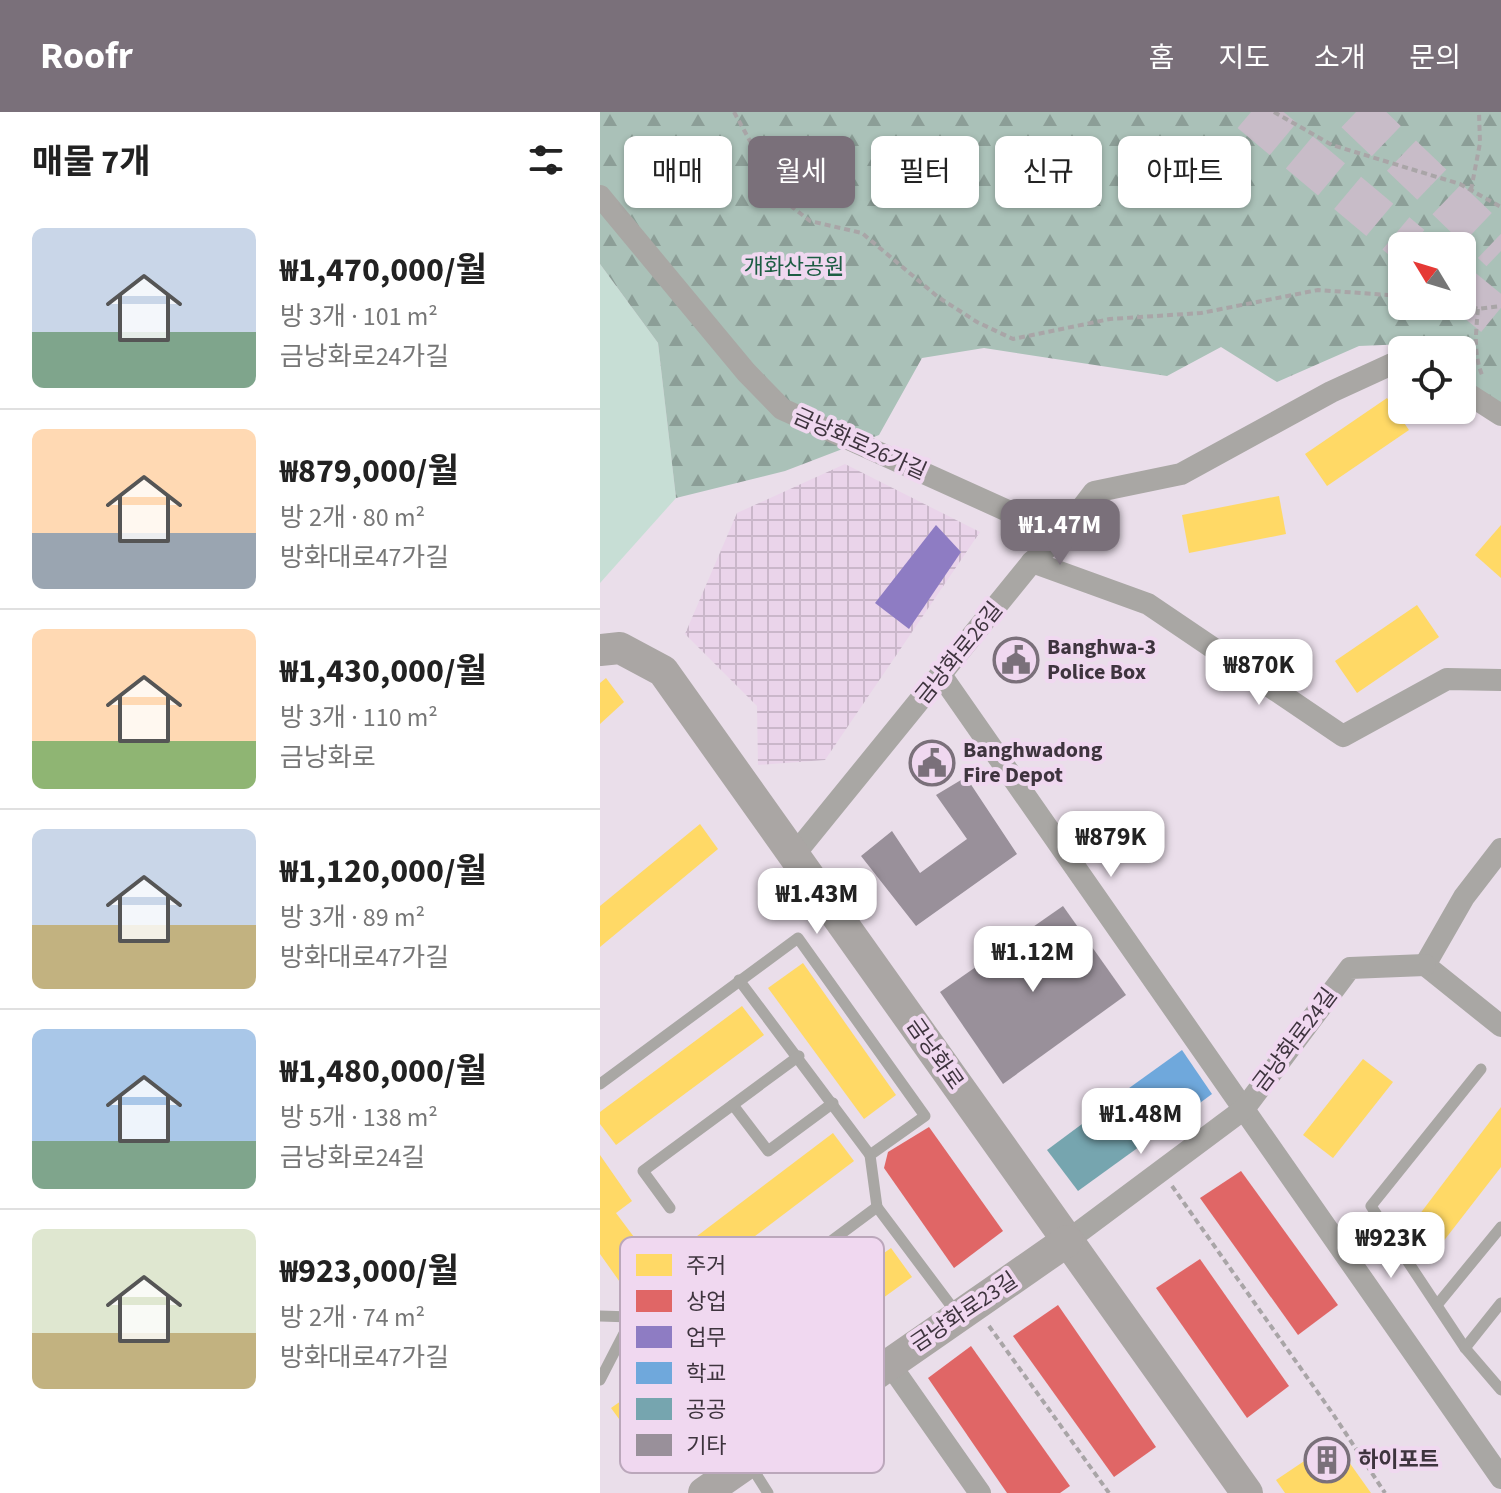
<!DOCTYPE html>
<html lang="ko">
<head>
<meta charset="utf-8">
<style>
  body { margin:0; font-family:"Source Sans 3","Noto Sans KR",sans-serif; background:#f2f2f2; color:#222; height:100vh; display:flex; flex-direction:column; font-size:30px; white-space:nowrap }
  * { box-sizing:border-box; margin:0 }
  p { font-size:26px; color:#767676 }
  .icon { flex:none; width:44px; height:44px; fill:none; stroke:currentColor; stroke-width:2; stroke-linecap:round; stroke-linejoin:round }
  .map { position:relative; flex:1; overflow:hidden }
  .sheet { display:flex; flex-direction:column; background:#fff; width:600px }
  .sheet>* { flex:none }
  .top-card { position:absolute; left:24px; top:24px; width:756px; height:72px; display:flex; gap:16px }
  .needle { width:52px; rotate:308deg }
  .tools { position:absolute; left:788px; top:120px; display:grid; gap:16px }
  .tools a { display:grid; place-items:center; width:88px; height:88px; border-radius:12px; background:#fff; box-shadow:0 2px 6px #0004; font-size:40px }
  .price { position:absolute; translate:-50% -68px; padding:0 18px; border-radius:16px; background:#fff; color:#222; font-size:26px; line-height:52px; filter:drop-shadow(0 2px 4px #0008) }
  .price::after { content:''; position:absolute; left:50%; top:48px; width:24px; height:18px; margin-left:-12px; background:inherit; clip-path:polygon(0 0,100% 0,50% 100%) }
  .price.on { background:#7a707a; color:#fff }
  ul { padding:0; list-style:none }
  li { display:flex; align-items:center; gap:24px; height:200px; padding:0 32px }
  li+li { border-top:2px solid #e0e0e0 }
  li span { display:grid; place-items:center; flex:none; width:224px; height:160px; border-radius:12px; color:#555 }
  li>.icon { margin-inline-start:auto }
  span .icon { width:96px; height:96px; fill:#fffc; stroke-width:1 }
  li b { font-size:34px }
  h2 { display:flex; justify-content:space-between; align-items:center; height:96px; padding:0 32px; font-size:34px }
  .chip { padding:0 28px; border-radius:12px; background:#fff; box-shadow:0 2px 6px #0004; font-size:28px; line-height:72px }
  .chip.on { background:#7a707a; color:#fff }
  header { display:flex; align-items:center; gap:48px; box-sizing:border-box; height:112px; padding:0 40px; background:#7a707a; color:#fff }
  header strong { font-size:38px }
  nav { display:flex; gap:44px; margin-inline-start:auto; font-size:28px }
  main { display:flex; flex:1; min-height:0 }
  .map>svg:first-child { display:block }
  .industrial { fill:url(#industrial-grid) }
  .green { fill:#c7ded5 }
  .forest { fill:url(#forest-firs); fill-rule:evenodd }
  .homes { fill:#ffd966 }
  .shops { fill:#e06666 }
  .offices { fill:#8e7cc3 }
  .schools { fill:#6fa8dc }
  .public { fill:#76a5af }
  .building { fill:#99909a }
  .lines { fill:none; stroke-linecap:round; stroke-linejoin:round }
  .highway-tunnel { stroke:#c8bcc8; stroke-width:42; stroke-dasharray:42 21; stroke-linecap:butt }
  .path { stroke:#a9a5a7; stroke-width:4; stroke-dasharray:6 4; stroke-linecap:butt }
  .lane { stroke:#a9a7a4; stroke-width:11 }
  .street { stroke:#a9a7a4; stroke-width:22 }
  .secondary { stroke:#aaa6a4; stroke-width:32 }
  .labels { text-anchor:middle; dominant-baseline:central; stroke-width:8; stroke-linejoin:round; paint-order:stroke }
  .park-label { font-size:22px; fill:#1d5d43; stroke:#f0d8f0 }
  .street-label { font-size:22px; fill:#3e343e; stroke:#f0d8f0 }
  .poi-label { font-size:22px; font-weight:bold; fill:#3e343e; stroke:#f0d8f0; text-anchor:start }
  .key { fill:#f0d8f0; stroke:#bba7bb; stroke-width:2 }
  .key-label { font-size:22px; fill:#3e343e }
</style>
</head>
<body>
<header>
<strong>Roofr</strong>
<nav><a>홈</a><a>지도</a><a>소개</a><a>문의</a></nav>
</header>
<main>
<section class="sheet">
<h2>매물 7개<svg class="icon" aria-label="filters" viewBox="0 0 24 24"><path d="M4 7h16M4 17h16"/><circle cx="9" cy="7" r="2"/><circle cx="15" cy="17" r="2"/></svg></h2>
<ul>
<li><span style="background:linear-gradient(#c9d6e8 65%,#7fa58c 0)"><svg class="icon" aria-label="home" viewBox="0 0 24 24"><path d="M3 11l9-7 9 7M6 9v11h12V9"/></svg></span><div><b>₩1,470,000/월</b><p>방 3개 · 101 m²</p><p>금낭화로24가길</p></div></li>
<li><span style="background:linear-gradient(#ffd9b3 65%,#9aa5b1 0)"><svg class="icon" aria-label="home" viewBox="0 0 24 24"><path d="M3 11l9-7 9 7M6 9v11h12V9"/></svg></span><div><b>₩879,000/월</b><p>방 2개 · 80 m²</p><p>방화대로47가길</p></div></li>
<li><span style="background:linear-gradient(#ffd9b3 70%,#8fb573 0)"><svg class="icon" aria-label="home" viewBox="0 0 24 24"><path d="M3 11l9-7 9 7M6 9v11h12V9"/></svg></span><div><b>₩1,430,000/월</b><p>방 3개 · 110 m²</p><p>금낭화로</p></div></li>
<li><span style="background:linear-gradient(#c9d6e8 60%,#c2b280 0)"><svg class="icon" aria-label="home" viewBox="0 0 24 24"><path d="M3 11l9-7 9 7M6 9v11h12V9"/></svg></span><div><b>₩1,120,000/월</b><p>방 3개 · 89 m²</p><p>방화대로47가길</p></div></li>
<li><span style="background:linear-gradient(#a9c7e8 70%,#7fa58c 0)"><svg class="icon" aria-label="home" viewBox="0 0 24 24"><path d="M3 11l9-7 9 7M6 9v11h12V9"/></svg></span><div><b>₩1,480,000/월</b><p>방 5개 · 138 m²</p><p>금낭화로24길</p></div></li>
<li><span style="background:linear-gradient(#dfe7d0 65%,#c2b280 0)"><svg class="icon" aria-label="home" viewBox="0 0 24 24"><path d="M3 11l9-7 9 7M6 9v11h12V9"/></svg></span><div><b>₩923,000/월</b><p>방 2개 · 74 m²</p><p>방화대로47가길</p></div></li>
</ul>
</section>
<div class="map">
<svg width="901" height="1381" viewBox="0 0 901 1381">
  <defs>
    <pattern id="industrial-grid" width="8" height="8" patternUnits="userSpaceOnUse" patternTransform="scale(2)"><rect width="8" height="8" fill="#ead4ea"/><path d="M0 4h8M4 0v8" fill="none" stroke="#cab7ca"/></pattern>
    <pattern id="forest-firs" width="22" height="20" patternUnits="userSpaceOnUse" patternTransform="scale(2)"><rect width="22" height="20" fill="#aac1b8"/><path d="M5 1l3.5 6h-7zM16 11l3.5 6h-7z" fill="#8c9e97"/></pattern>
  </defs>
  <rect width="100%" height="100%" fill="#eadeea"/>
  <polygon class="industrial" points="245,352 380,420 225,648 158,653 157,594 85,522 137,401"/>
  <polygon class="green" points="0,152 58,231 76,386 0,471"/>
  <path class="forest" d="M0 0H901V295L862 269V238H817L807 232 759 234 677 270 621 235 567 264 384 236 322 246 279 323 185 359 76 386 58 231 0 152ZM802 134H862V194H802Z"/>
  <g class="homes">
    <polygon points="787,286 809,318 727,374 705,342"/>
    <polygon points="679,384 686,422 589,441 582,403"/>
    <polygon points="901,413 901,466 875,443"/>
    <polygon points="817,493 839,525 757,581 735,549"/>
    <polygon points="6,566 24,590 0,612 0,571"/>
    <polygon points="100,712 118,737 0,835 0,794"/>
    <polygon points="203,851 296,983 264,1007 168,876"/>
    <polygon points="142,894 164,923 16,1033 0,1012 0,1000"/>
    <polygon points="763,947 793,970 733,1046 703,1023"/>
    <polygon points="901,995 901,1055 839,1135 810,1115"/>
    <polygon points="233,1021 254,1049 96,1169 76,1140"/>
    <polygon points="0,1043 32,1089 16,1101 52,1149 22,1173 0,1142"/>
    <polygon points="291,1136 312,1165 141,1289 125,1268 77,1304 71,1296 33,1326 11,1296 55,1265 61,1274 106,1240 119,1259"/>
    <polygon points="734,1329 771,1381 685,1381 676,1368"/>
  </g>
  <g class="shops">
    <polygon points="329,1015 403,1119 354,1156 284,1056 288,1040"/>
    <polygon points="641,1059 738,1193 698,1223 600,1086"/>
    <polygon points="600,1147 689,1274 647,1306 556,1176"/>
    <polygon points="458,1193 556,1335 514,1365 413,1224"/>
    <polygon points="371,1234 470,1374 460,1381 407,1381 328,1266"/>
  </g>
  <polygon class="offices" points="336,413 361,440 309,517 275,491"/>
  <polygon class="schools" points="582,938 612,982 551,1027 518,984"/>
  <polygon class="public" points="513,989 543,1032 478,1079 447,1038"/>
  <g class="building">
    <polygon points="366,665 417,742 316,814 261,744 292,719 320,761 367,727 336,683"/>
    <polygon points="463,794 526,883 403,972 340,880"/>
  </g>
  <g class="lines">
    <g class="highway-tunnel">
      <polyline points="651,0 811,134"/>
      <polyline points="756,0 901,139"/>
      <polyline points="862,177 901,209"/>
    </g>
    <g class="path">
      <polyline points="134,0 182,87 210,109 262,121 338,185 377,210 413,227 510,207 601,201 718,178 802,184"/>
      <polyline points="674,0 732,33 860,72 901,95"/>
      <polyline points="871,78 880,31 879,0"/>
      <polyline points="862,192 878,197 901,194"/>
      <path d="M878 197C876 220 873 243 883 265"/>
      <polyline points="572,1074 733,1302 785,1381"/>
      <polyline points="389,1214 509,1381"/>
    </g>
    <g class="lane">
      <polyline points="139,868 270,1043"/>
      <polyline points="881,957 771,1094 865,1236 901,1278"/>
      <polyline points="0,972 198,826 325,1004 270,1043 277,1095"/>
      <polyline points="133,993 168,1039 233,991"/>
      <polyline points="70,1096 43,1059 199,944"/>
      <polyline points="837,1193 901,1115"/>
      <polyline points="0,1204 125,1208 277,1095 358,1203"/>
      <polyline points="865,1236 901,1191"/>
      <polyline points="0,1268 33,1204"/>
      <polyline points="151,1354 168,1381"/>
    </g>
    <g class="street">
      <polyline points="0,84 146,260 182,297 461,423"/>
      <polyline points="862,278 901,303"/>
      <polyline points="432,450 548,492 743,624 847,567 901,568"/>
      <polyline points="341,563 901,1366"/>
      <polyline points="194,743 432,450 461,423 494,380 581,362 731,280 792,252 802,254"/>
      <polyline points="825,853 864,785 901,737"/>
      <polyline points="825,853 901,914"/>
      <polyline points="467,1129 644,997 750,856 825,853"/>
      <polyline points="289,1251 380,1381"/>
    </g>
    <g class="secondary">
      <polyline points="0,538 20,536 63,559 647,1381"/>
      <polyline points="104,1381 467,1129"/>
    </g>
  </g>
  <defs>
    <g id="civic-ring" transform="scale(2.3)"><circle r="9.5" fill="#f0d8f0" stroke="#7a707a" stroke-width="1.5"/><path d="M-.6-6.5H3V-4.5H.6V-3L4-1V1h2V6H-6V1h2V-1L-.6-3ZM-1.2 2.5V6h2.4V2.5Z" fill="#7a707a"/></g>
    <g id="building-ring" transform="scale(2.3)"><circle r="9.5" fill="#f0d8f0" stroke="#7a707a" stroke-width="1.5"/><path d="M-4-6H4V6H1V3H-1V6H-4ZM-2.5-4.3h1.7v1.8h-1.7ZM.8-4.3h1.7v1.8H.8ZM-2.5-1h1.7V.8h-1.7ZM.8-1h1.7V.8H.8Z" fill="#7a707a"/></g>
  </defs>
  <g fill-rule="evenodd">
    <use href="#civic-ring" x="416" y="548"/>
    <use href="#civic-ring" x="332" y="651"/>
    <use href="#building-ring" x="727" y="1348"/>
  </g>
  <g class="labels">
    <g class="park-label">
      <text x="194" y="155">개화산공원</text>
    </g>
    <g class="street-label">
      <text transform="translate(260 332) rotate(24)">금낭화로26가길</text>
      <text transform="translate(359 541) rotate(-51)">금낭화로26길</text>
      <text transform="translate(695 928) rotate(-53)">금낭화로24길</text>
      <text transform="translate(335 942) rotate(55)">금낭화로</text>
      <text transform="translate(364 1200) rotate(-34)">금낭화로23길</text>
    </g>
    <g class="poi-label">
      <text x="447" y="535">Banghwa-3<tspan x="447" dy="25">Police Box</tspan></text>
      <text x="363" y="638">Banghwadong<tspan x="363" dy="25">Fire Depot</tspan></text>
      <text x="758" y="1348">하이포트</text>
    </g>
  </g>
  <rect x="20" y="1125" width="264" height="236" rx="12" class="key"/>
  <rect x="36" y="1142" width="36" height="22" fill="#ffd966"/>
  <rect x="36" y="1178" width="36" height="22" fill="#e06666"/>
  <rect x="36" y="1214" width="36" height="22" fill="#8e7cc3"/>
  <rect x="36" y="1250" width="36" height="22" fill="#6fa8dc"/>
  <rect x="36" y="1286" width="36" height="22" fill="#76a5af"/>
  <rect x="36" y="1322" width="36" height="22" fill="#99909a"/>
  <g class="key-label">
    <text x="86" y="1161">주거</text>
    <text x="86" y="1197">상업</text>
    <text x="86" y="1233">업무</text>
    <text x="86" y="1269">학교</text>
    <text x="86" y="1305">공공</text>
    <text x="86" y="1341">기타</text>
  </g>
</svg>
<div class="tools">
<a><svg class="needle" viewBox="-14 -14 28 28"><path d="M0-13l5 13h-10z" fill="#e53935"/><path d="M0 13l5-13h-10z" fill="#767676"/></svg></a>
<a><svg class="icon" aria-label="locate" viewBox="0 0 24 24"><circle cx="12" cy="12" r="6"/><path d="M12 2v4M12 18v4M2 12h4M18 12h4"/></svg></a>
</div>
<b class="price on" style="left:460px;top:455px">₩1.47M</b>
<b class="price" style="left:659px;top:595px">₩870K</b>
<b class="price" style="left:511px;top:767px">₩879K</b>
<b class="price" style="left:217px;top:824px">₩1.43M</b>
<b class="price" style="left:433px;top:882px">₩1.12M</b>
<b class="price" style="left:541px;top:1044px">₩1.48M</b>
<b class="price" style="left:791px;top:1168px">₩923K</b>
<div class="top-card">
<a class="chip">매매</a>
<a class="chip on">월세</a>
<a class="chip">필터</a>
<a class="chip">신규</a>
<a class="chip">아파트</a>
</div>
</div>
</main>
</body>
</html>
